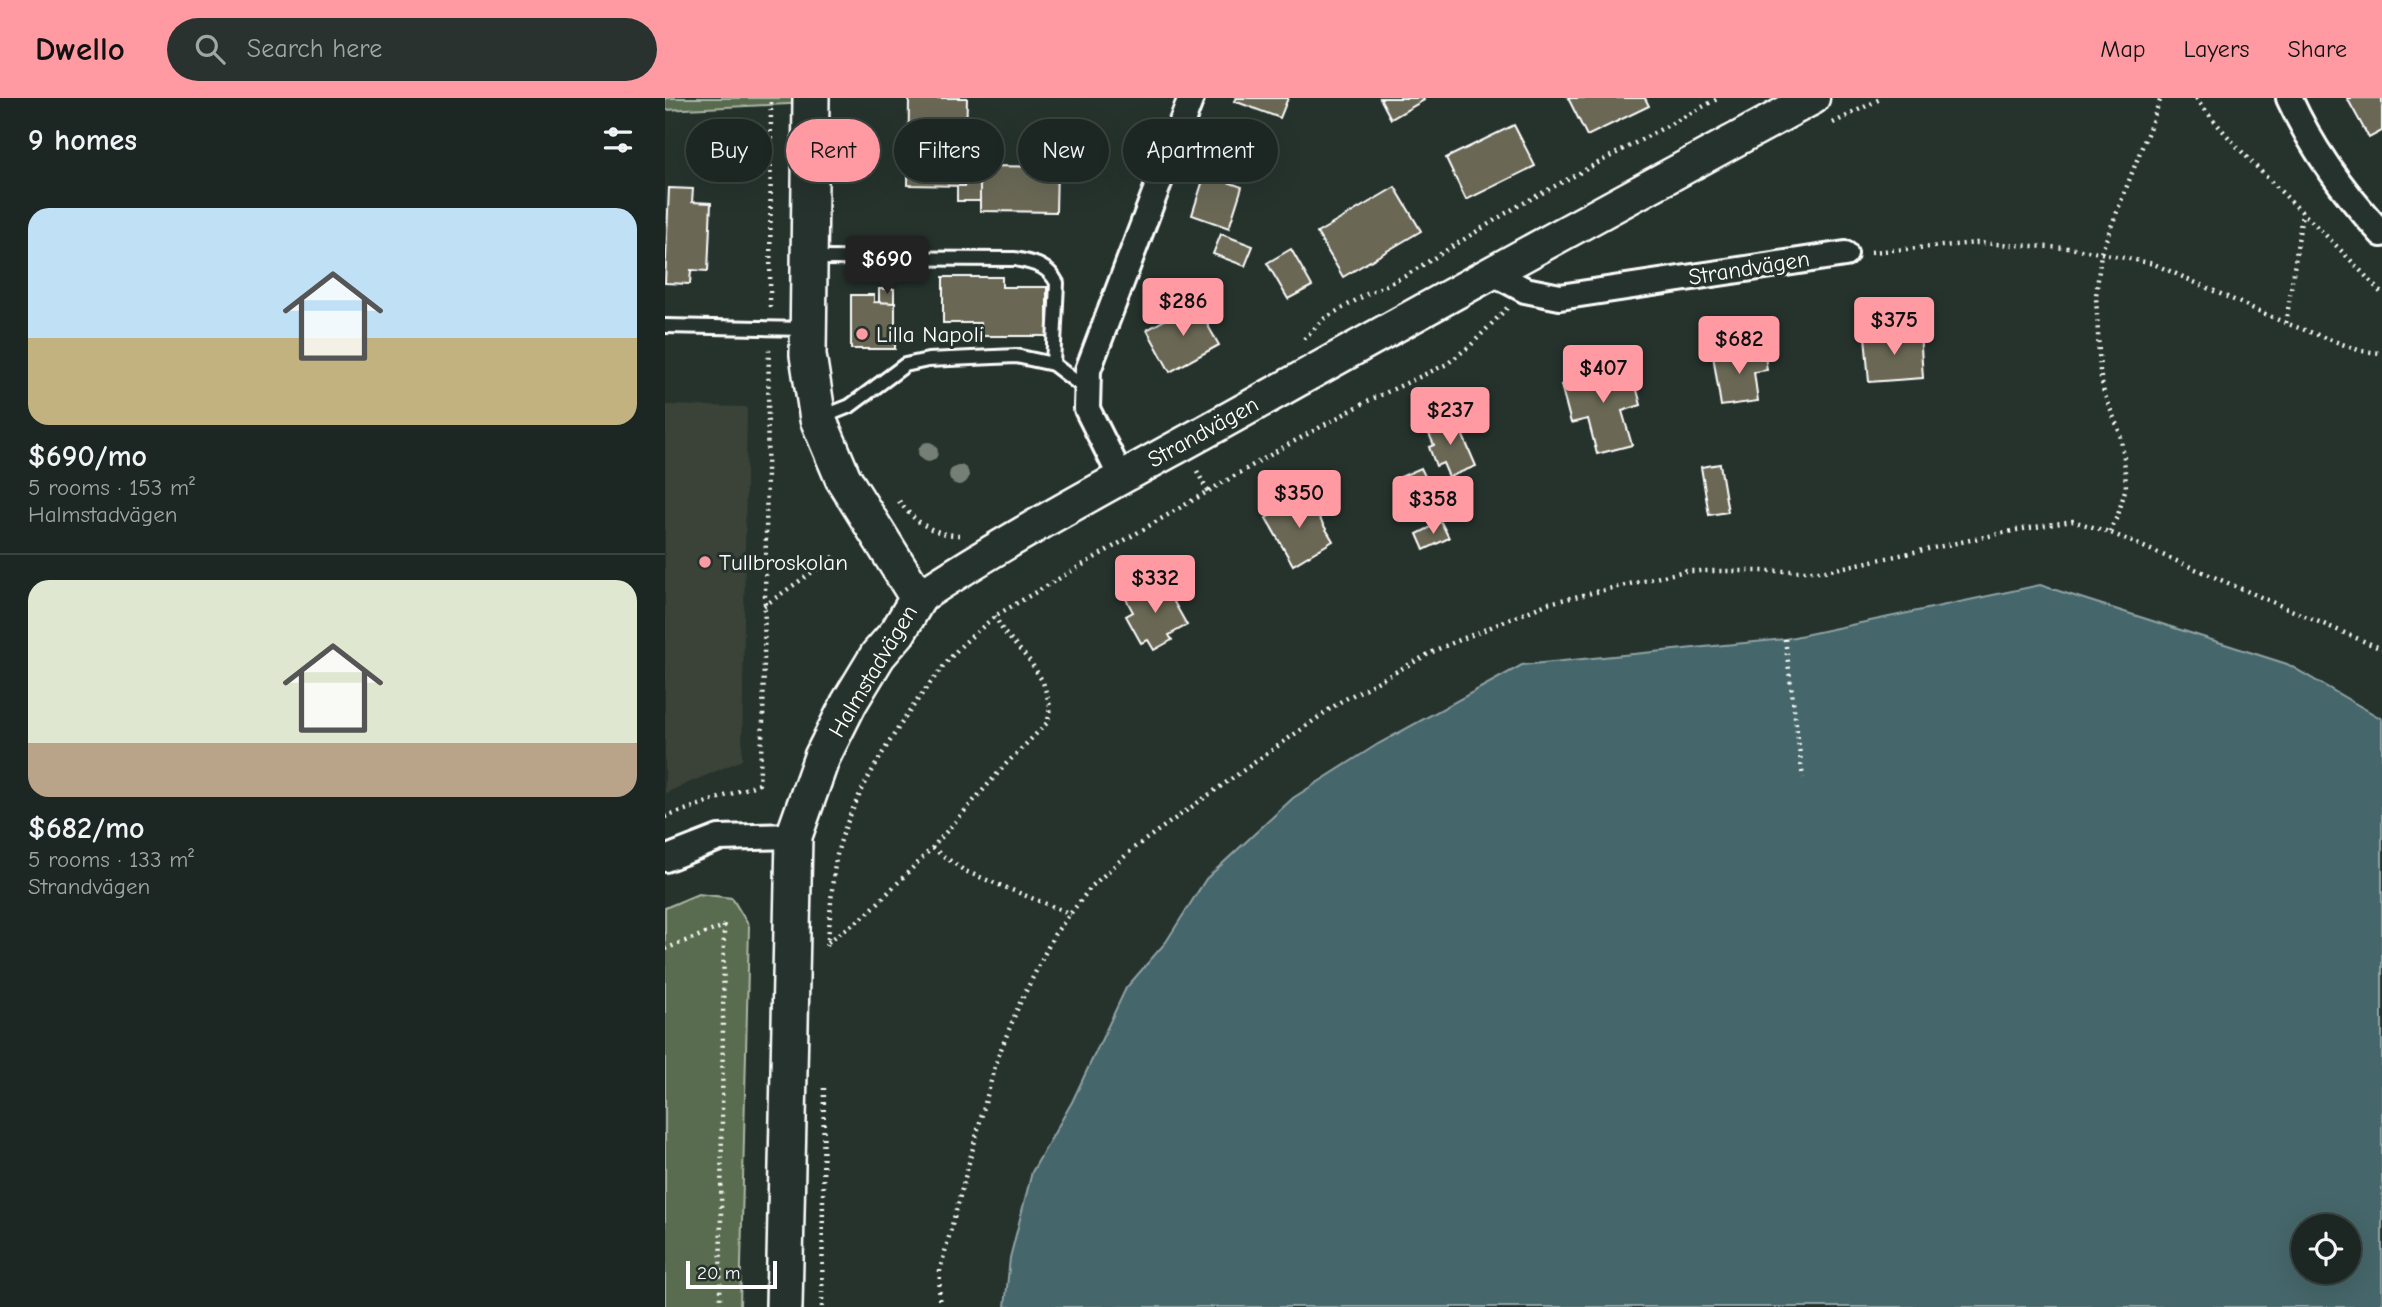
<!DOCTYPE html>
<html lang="en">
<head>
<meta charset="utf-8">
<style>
  body { margin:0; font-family:"Comic Neue",sans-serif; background:#29322f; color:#f1f3f6; height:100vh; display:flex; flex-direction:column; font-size:26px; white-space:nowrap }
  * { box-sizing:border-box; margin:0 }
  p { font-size:23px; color:#a0a5a5 }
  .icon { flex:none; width:38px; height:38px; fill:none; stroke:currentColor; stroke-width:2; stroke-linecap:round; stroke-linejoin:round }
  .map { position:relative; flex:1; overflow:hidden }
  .sheet { display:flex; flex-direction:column; background:#1c2622; width:665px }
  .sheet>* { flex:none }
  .guide { position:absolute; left:21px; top:21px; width:665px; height:63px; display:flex; gap:14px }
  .fabs { position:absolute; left:1626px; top:1116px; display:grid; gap:14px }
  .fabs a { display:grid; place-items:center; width:70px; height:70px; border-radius:50%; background:#1c2622; box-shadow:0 7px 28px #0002,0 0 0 2px #3a4340; font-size:35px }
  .scale { position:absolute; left:21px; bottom:18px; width:91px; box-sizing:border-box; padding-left:7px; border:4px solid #fff; border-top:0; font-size:19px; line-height:24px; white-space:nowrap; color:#fff; -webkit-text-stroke:5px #26332d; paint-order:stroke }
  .price { position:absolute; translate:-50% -60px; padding:0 16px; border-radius:7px; background:#ff9aa2; color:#111; font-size:23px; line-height:46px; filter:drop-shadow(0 2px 4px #0008) }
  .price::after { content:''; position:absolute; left:50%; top:42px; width:21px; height:16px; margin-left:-10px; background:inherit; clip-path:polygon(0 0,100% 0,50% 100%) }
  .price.current { background:#222; color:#fff }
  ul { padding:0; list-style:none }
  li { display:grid; align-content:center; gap:14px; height:371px; padding:0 28px }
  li+li { border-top:2px solid #3a4340 }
  li span { display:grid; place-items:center; height:217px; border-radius:21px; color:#555 }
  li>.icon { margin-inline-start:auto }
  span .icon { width:126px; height:126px; fill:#fffc; stroke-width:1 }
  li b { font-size:30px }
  h2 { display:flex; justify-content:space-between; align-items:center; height:84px; padding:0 28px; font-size:30px }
  .pill { padding:0 24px; border-radius:32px; background:#1c2622; box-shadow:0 7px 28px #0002,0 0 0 2px #3a4340; font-size:24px; line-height:63px }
  .pill.current { background:#ff9aa2; color:#111 }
  header { display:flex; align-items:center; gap:42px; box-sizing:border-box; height:98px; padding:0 35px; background:#ff9aa2; color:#111 }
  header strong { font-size:33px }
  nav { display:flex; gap:38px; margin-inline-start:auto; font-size:24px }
  .search { width:490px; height:63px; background:#29322f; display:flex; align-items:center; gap:18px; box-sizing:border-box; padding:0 24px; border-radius:38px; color:#a0a5a5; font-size:26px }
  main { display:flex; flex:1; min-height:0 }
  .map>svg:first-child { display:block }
  .built { fill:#3b4339 }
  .green { fill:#5a6c4f; stroke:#acb6a7; stroke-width:2 }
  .water { fill:#44666b; stroke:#8fa3a6; stroke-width:2; fill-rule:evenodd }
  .building { fill:#6b6854; stroke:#fff; stroke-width:2 }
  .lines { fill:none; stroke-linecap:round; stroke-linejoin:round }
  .service-casing { stroke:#fff; stroke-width:18 }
  .minor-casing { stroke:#fff; stroke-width:30 }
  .tertiary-casing { stroke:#fff; stroke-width:37 }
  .secondary-casing { stroke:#fff; stroke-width:40 }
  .path { stroke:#fff; stroke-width:4.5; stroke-dasharray:2 5; stroke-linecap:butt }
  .service { stroke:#26332d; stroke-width:12 }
  .minor { stroke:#26332d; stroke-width:24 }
  .tertiary { stroke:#26332d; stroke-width:32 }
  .secondary { stroke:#26332d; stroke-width:35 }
  .tree { fill:#757f75 }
  .poi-dot { fill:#ff9aa2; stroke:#26332d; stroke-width:2.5 }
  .labels { text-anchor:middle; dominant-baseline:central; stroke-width:6; stroke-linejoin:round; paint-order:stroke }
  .street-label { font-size:23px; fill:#fff; stroke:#26332d }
  .poi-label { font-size:23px; fill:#fff; stroke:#26332d; text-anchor:start }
</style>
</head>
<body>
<header>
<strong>Dwello</strong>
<div class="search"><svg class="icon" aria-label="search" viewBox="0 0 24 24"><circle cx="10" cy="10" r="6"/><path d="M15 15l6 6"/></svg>Search here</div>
<nav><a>Map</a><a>Layers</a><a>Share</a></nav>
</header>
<main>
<section class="sheet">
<h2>9 homes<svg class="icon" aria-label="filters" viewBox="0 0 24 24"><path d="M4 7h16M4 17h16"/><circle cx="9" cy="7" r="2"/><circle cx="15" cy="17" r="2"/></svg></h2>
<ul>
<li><span style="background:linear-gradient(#bfe0f5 60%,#c2b280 0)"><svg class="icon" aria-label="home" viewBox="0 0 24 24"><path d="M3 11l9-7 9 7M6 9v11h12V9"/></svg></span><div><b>$690/mo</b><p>5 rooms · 153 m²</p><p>Halmstadvägen</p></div></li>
<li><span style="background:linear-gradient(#dfe7d0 75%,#b9a48a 0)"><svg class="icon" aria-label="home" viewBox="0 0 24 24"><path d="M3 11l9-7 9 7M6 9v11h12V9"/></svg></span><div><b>$682/mo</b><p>5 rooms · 133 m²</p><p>Strandvägen</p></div></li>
</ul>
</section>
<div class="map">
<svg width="1717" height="1209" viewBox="0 0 1717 1209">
  <rect width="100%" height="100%" fill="#26332d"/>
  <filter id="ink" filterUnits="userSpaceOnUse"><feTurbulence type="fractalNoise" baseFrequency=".0143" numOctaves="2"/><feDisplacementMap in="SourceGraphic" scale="14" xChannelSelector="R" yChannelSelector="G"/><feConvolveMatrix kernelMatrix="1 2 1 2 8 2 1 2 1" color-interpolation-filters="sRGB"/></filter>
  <g filter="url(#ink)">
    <polygon class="built" points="0,307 82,309 77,662 0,695"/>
    <g class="green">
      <polygon points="0,0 163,0 163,4 0,12"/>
      <polygon points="33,796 67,800 84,828 75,1209 0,1209 0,810"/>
    </g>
    <path class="water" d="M1375 487 1622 566 1717 621V1209H340L345 1160 367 1074 407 1004 461 890 501 844 541 781 628 700 713 646 857 567 1120 541ZM1638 1129H1684V1174H1638Z"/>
    <g class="building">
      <polygon points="244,0 302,0 300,88 243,87"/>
      <polygon points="571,0 623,0 615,20 569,3"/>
      <polygon points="715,0 758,0 759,2 726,21"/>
      <polygon points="903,0 980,0 984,8 922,38"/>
      <polygon points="1682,0 1717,0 1717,33 1704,40"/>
      <polygon points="849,27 870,68 801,102 781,60"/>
      <polygon points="315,68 392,69 391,114 315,113"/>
      <polygon points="301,75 315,76 315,103 292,103 292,88 300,88"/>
      <polygon points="540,76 577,89 564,130 527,117"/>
      <polygon points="730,89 756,133 678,179 652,135"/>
      <polygon points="4,90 28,91 27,104 46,105 43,173 26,172 25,186 0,185"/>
      <polygon points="556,136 588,148 580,168 548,156"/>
      <polygon points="626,151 647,188 623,201 602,165"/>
      <polygon points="278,179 337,179 337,189 382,189 382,238 316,238 316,225 278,225"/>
      <rect x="214" y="191" width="15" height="14"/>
      <polygon points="186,197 209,197 209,204 230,205 230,251 186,251"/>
      <polygon points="530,205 554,247 505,274 482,232"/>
      <polygon points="1255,234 1258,280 1204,284 1200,238"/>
      <polygon points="1099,250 1102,272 1089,274 1093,303 1056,308 1048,257"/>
      <polygon points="945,266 948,278 967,273 976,307 957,313 967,347 932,356 923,321 906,325 896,287 916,281 914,274"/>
      <polygon points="789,317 811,368 784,379 778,365 771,368 764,349 769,347 761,329"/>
      <polygon points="1055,366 1063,414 1044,417 1036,369"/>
      <polygon points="756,370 772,403 750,414 733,380"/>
      <polygon points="640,396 668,443 628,467 601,420"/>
      <polygon points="776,424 784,440 759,452 752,436"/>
      <polygon points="496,481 522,527 504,537 507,542 489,552 483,542 476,545 461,518 468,514 461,501"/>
    </g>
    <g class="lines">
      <g class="service-casing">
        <g id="service">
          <path d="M147 160 350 161C369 165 383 167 392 185L388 266"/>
          <polyline points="0,228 142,231"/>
          <polyline points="155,320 185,308 240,267 263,262 351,258 388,266 422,292"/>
        </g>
      </g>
      <g class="minor-casing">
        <g id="minor">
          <path d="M1624 0C1647 51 1679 95 1717 136"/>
          <polyline points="826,174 860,192 895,199 1180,156"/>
          <polyline points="456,379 422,311 423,272 526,0"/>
          <polyline points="0,761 54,740 129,738"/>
        </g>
      </g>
      <g class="tertiary-casing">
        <path id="tertiary" d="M253 500C359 430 472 372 583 310 770 205 959 102 1148 0"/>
      </g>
      <g class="secondary-casing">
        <polyline id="secondary" points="119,1209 129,738 157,659 184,605 213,557 233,534 253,500 178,380 153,321 143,257 146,0"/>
      </g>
      <g class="path">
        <path d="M1531 0C1586 72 1657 128 1717 196"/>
        <polyline points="1168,25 1217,0"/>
        <polyline points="1206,154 1312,145 1403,150 1436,155 1489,166 1618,224 1696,253 1717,255"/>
        <polyline points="105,209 106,0"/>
        <polyline points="1621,225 1637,116"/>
        <polyline points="639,241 660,220 702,196 740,178 851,109 1054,0"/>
        <polyline points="532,373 543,394"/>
        <path d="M234 403C249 424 269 437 294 437"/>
        <polyline points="1444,434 1453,417 1461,389 1459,360 1455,335 1439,295 1435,274 1431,198 1436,155 1496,0"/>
        <polyline points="99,508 170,458"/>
        <polyline points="1120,541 1138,680"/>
        <polyline points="0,719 94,686 98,623 104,249"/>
        <polyline points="267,750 300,773 406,816"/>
        <polyline points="163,844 201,817 267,750 341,666 383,624 385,608 378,584 365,563 338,533 330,518"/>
        <path d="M162 848C167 813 165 776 176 742 195 681 252 597 294 550 305 539 318 529 330 518L617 350 703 303 782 266 806 247 842 210"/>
        <polyline points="0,851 59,828 55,1209"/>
        <polyline points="157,1209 159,986"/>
        <polyline points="274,1209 275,1172 332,961 354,907 389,837 426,789 470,749 675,604 773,551 884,505 1020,473 1161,473 1352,432 1408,423 1444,434 1717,551"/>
      </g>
      <use href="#service" class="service"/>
      <use href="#minor" class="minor"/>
      <use href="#tertiary" class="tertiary"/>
      <use href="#secondary" class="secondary"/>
    </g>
    <g class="tree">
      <circle cx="263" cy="354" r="10"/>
      <circle cx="294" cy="377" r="10"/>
    </g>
  </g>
  <g class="poi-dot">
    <circle cx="197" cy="236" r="7"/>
    <circle cx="40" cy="464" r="7"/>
  </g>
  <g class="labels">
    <g class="street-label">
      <text transform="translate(1084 170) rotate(-9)">Strandvägen</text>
      <text transform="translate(538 334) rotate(-29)">Strandvägen</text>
      <text transform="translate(208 573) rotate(-59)">Halmstadvägen</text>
    </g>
    <g class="poi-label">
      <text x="211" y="236">Lilla Napoli</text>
      <text x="54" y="464">Tullbroskolan</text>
    </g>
  </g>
</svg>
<div class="fabs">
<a><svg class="icon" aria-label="locate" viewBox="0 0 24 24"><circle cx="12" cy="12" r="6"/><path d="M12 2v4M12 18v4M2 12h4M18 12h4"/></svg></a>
</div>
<div class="scale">20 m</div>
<b class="price current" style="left:222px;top:198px">$690</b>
<b class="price" style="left:518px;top:240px">$286</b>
<b class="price" style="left:1229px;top:259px">$375</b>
<b class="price" style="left:1074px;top:278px">$682</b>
<b class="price" style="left:938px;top:307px">$407</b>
<b class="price" style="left:785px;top:349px">$237</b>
<b class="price" style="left:634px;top:432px">$350</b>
<b class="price" style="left:768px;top:438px">$358</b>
<b class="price" style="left:490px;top:517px">$332</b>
<div class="guide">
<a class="pill">Buy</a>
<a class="pill current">Rent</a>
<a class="pill">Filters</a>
<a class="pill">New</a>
<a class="pill">Apartment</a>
</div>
</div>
</main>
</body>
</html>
